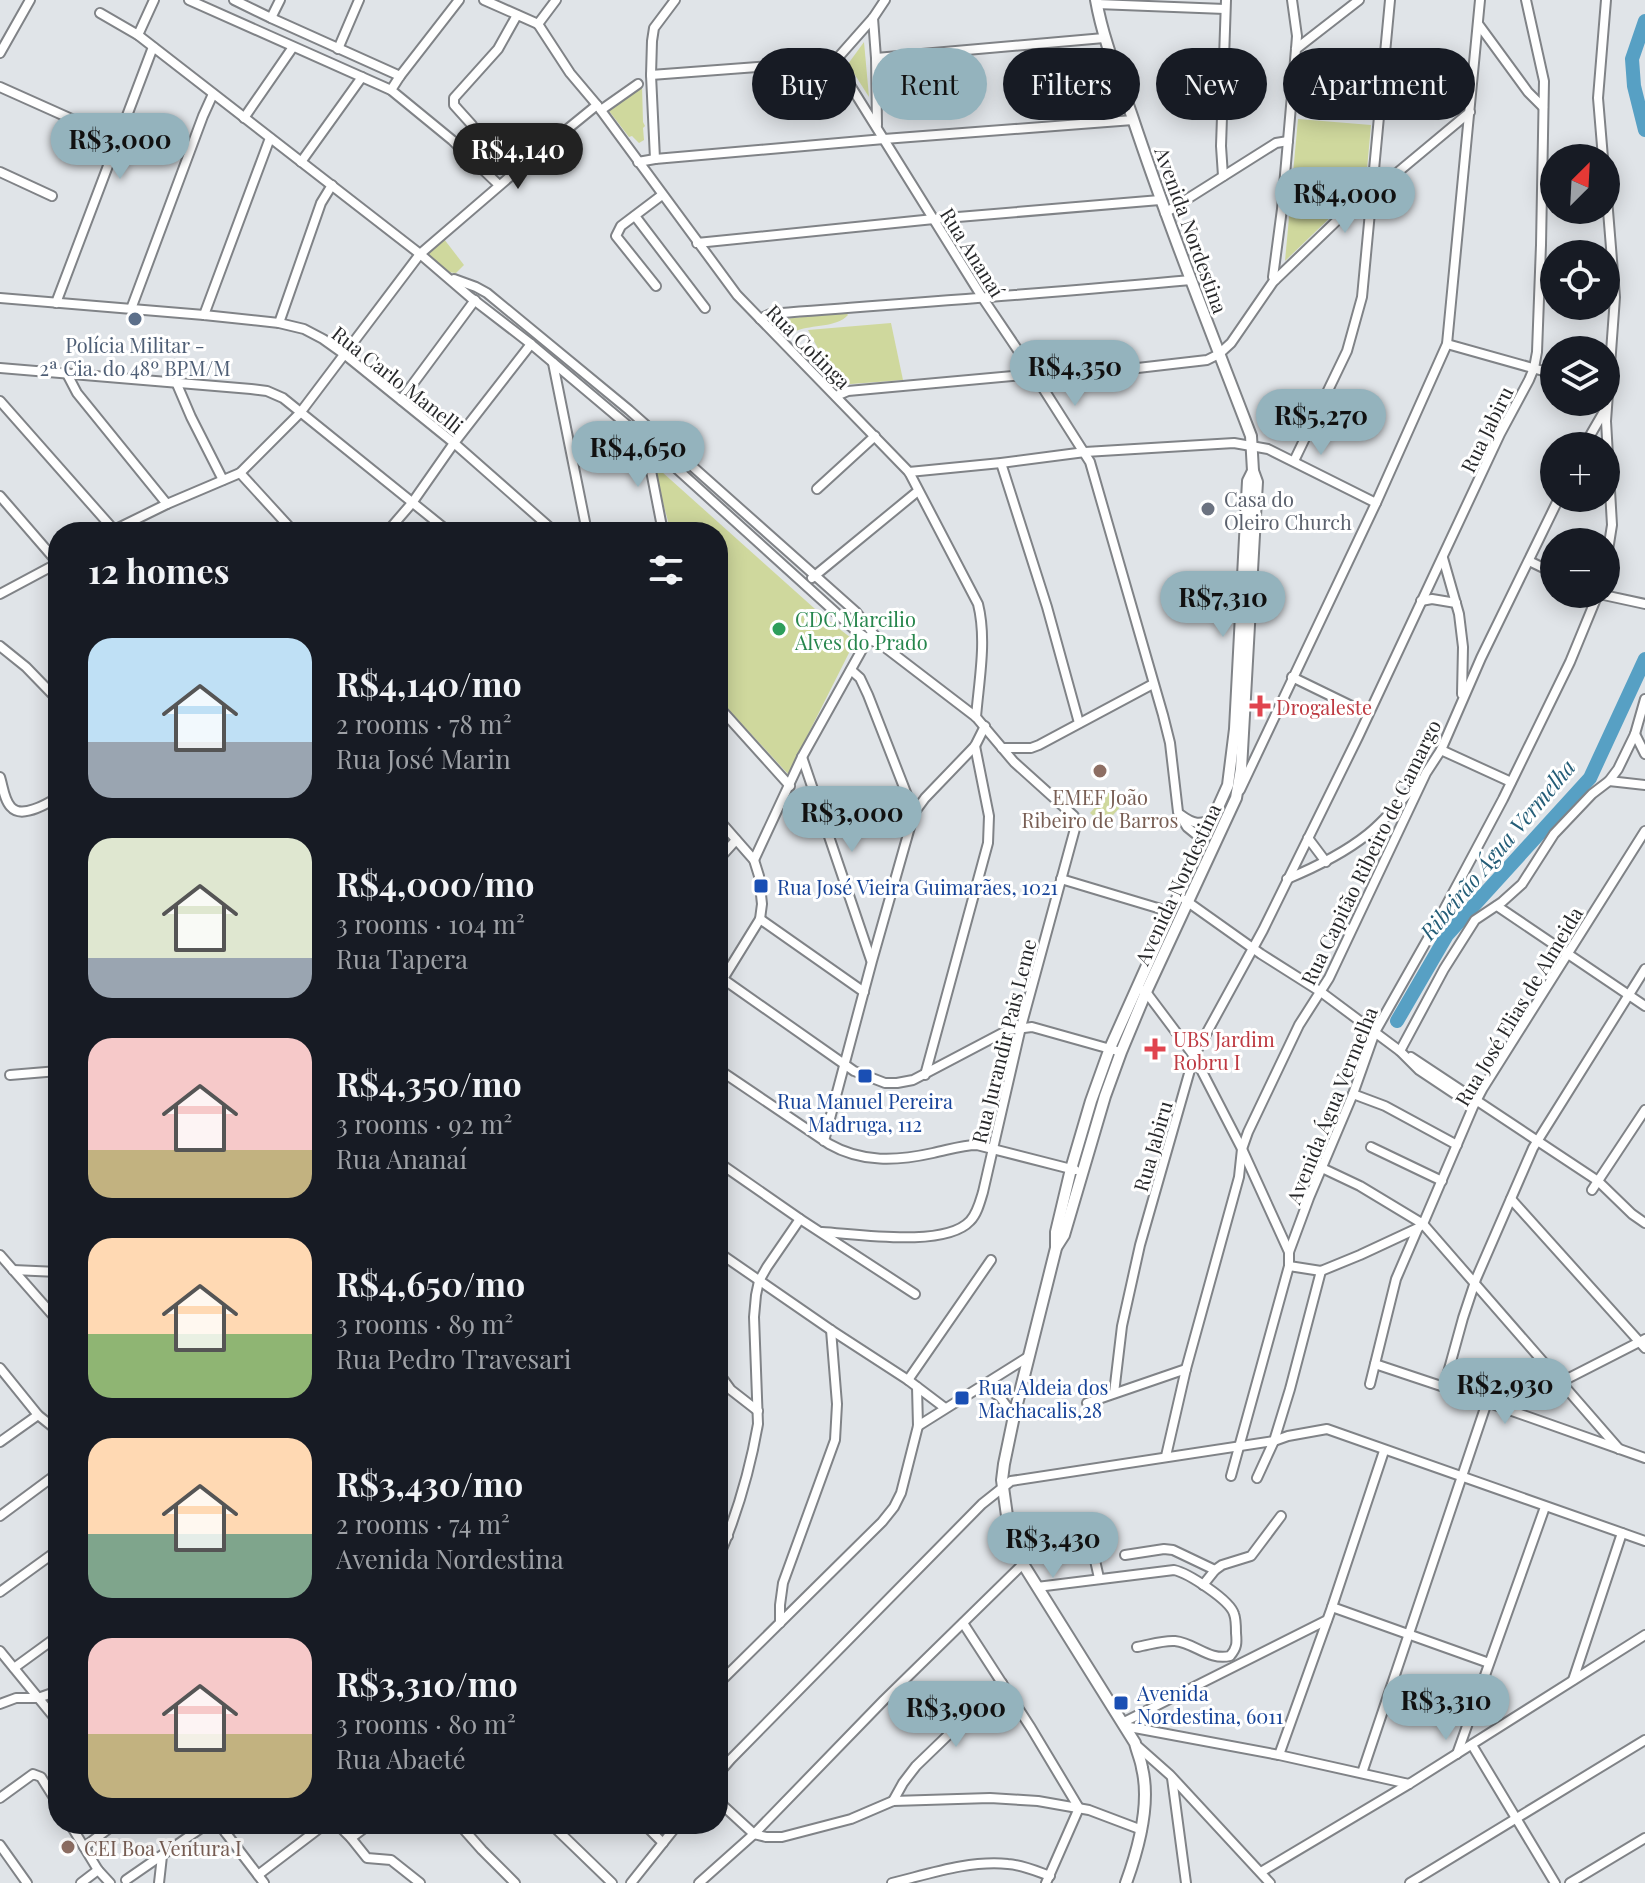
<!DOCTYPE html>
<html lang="en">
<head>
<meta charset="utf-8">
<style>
  body { margin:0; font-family:"Playfair Display",serif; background:#20242c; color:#f1f3f6; height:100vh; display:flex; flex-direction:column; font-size:30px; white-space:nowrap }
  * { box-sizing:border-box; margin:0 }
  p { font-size:26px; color:#9ea1a6 }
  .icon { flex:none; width:44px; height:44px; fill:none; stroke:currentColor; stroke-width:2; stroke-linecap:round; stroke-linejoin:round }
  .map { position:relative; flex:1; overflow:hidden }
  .drawer { position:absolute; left:48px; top:522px; width:680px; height:1312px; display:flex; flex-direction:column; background:#171b24; border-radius:32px; box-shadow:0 4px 20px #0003 }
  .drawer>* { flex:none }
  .hud { position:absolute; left:752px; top:48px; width:760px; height:72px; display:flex; gap:16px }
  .needle { width:52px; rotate:24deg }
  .tools { position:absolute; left:1540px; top:144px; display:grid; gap:16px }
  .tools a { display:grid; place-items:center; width:80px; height:80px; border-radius:50%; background:#171b24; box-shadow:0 4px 20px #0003; font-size:40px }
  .price { position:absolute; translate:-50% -68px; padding:0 18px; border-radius:28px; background:#94b3bd; color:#111; font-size:26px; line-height:52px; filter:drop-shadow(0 2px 4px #0008) }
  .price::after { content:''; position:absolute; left:50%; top:48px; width:24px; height:18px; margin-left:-12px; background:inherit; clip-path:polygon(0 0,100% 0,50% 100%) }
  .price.selected { background:#222; color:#fff }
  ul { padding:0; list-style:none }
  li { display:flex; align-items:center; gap:24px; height:200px; padding:0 40px }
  li span { display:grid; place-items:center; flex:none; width:224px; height:160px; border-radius:24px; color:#555 }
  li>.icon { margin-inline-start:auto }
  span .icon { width:96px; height:96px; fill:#fffc; stroke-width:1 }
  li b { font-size:34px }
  h2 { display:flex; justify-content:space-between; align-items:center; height:96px; padding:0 40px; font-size:34px }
  .pill { padding:0 28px; border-radius:36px; background:#171b24; box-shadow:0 4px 20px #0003; font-size:28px; line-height:72px }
  .pill.selected { background:#94b3bd; color:#111 }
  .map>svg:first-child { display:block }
  .green { fill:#cfd89d }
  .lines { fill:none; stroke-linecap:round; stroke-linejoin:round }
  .river { stroke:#57a0c4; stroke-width:14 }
  .minor-casing { stroke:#808387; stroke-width:12 }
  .major-casing { stroke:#808387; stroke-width:14 }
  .minor { stroke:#fff; stroke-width:8 }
  .major { stroke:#fff; stroke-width:10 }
  .service-dot { fill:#5c6f8a; stroke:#fff; stroke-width:3 }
  .worship-dot { fill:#6b7280; stroke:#fff; stroke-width:3 }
  .leisure-dot { fill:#2e9e5b; stroke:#fff; stroke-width:3 }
  .health-dot { fill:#e0444e; stroke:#fff; stroke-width:3 }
  .education-dot { fill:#8d6e63; stroke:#fff; stroke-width:3 }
  .transit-dot { fill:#1a4fb4; stroke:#fff; stroke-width:3 }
  .labels { text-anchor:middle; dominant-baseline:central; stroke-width:6; stroke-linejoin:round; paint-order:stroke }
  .street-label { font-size:20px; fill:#28292b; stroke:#fff }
  .service-label { font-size:20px; fill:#4e5e75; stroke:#fff }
  .worship-label { font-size:20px; fill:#5b616d; stroke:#fff; text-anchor:start }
  .leisure-label { font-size:20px; fill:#27864d; stroke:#fff; text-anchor:start }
  .health-label { font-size:20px; fill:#be3a42; stroke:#fff; text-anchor:start }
  .education-label { font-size:20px; fill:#785e54; stroke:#fff }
  .transit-label { font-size:20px; fill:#164399; stroke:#fff; text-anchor:start }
  .water-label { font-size:22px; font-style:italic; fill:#245d77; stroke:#fff }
</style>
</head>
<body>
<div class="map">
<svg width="1645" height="1883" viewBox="0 0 1645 1883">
  <rect width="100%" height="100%" fill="#e0e4e8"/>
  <g class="green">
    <polygon points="864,42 869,97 848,64"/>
    <polygon points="642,85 643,122 645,126 643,128 644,140 639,143 632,136 629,137 606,107"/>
    <polygon points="1298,119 1371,125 1366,180 1364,185 1285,261"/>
    <polygon points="444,239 464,265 456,273 447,272 428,254"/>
    <path d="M846 312 848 315C836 328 813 324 796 331L794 328 786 329 782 327V324L784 319Z"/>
    <polygon points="891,323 903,380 838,385 808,330"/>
    <polygon points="652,463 824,617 855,641 788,774 718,698 718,532 671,532"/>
    <polygon points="1109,792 1123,804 1104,825 1090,813"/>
  </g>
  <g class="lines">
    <g class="river">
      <polyline points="1645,21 1632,59 1634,86 1645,130"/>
      <polyline points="1397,1021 1447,935 1590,778 1645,659"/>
    </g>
    <g class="minor-casing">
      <g id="minor">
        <polyline points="189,0 391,90 452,140 499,185"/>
        <polyline points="234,0 271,18 400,76"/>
        <polyline points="484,0 538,24"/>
        <polyline points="1097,4 1225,9"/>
        <path d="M100 13 138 35 420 254 470 297 531 344 645 440 855 630 868 639 882 645 976 717 1014 762 1074 816 1076 825 1021 1027 983 1192C980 1202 977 1214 970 1221 945 1248 857 1234 822 1232"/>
        <polyline points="271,18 280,0"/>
        <polyline points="873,18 876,58 877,125"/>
        <path d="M538 24 570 73 597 105 737 295 909 472 978 604C987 640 979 680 976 717"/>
        <polyline points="538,24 556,0"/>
        <polyline points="1479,25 1528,92 1543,107"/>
        <polyline points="138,35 154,0"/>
        <polyline points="338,49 359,0"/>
        <polyline points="1296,49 1359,0"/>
        <polyline points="0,53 30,0"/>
        <polyline points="876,58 1104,38"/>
        <polyline points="835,61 982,297 1034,374 1090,462 1163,715 1170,743 1178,812 1187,827 1203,840"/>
        <polyline points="835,61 873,18 885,0"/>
        <polyline points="651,75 835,61"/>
        <polyline points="0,87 76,121"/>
        <polyline points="391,90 400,76 459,0"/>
        <polyline points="601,110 638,84"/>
        <polyline points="244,118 293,47"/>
        <polyline points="472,125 454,105 454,98 498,49 517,15"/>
        <polyline points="1603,158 1598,98 1606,0"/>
        <polyline points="655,159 651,75 652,41 654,28 675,0"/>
        <polyline points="301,162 362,77"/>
        <polyline points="638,162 655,159 884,139 1133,120"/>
        <polyline points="0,172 52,196"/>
        <polyline points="1223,176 1221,146 1226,0"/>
        <polyline points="1606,186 1615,297 1606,421 1612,525 1606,563"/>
        <polyline points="1165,213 1276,143 1288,141"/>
        <polyline points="635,216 705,308"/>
        <polyline points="697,243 934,219 1160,200"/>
        <polyline points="454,279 476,287 487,293 629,410 856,612 880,642"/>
        <polyline points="1275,280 1273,277 1282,209 1296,49 1297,36 1292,0"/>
        <polyline points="656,286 616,236 621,226 662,195"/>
        <polyline points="0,298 204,315 279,323 304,329 323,339 344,354 454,443 555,532"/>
        <polyline points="56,303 153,47"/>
        <polyline points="131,309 203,116 213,94"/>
        <polyline points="204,315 270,138"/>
        <path d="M760 319 770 314C911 303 1051 293 1191 280"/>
        <polyline points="279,323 321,203 332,185"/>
        <polyline points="1447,344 1554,374"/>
        <polyline points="553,363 587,532"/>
        <polyline points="0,368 251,389 267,391 283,398 449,532"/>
        <polyline points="66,372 77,393 167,504"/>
        <polyline points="176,382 191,417 223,480"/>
        <polyline points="836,396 848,391 1034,374 1129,369 1207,360 1219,354 1231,343 1273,282 1350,208 1398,172 1470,112"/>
        <polyline points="401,400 475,300"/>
        <polyline points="0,401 114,530"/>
        <polyline points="653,432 645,440 663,532"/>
        <polyline points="1584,446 1606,408"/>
        <polyline points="1294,461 1347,351 1362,297 1390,0"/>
        <polyline points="1001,463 1047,607 1079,723"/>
        <polyline points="909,472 1001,463 1085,452 1234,443 1268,449 1376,503"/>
        <polyline points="240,473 294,532"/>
        <polyline points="817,489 875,436"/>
        <polyline points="0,496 58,563"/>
        <polyline points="110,532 167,504 240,473 300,413 420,254 527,162 597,105"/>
        <polyline points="387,532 412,503 454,443 531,344"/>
        <polyline points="1443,558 1459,614 1463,647 1462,694"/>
        <polyline points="1529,561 1554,573"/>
        <polyline points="812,578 918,491"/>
        <polyline points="0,594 58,563"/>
        <polyline points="1599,594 1645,604"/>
        <polyline points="1421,601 1432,599 1456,603"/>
        <polyline points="0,646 26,667 58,700"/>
        <polyline points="851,670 860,678 868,695 914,813"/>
        <polyline points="1292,677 1368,714"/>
        <polyline points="718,706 790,786"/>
        <polyline points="1635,734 1645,754"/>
        <polyline points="1002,748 1031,748 1039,745 1153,684"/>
        <polyline points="1441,750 1511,782"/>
        <polyline points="802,757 871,960"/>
        <path d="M0 777C3 786 4 800 11 807 21 819 47 804 58 797"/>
        <polyline points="1609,781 1645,785"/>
        <polyline points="1240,790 1376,503 1447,344 1480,0"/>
        <path d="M1181 815C1193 824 1200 825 1213 819"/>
        <polyline points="718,819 754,860 759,876 762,904 760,919 718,987"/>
        <polyline points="1308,838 1326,862"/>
        <polyline points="718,860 736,840"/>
        <polyline points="754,860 802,757 869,637"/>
        <polyline points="1061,879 1171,912"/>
        <path d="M1287 879C1316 867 1343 854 1368 834 1387 819 1403 798 1420 780"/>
        <polyline points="1185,900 1261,954 1321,992 1400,1051 1419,1070 1458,1096 1476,1100"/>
        <polyline points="1497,906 1645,1006"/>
        <polyline points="760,919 864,992"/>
        <polyline points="723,979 854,1071 885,1083 897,1083 913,1080 1008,1030 1032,1027 1121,1052"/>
        <polyline points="1142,990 1146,992 1194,1056 1242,1149 1289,1252"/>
        <polyline points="1400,1051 1444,969 1475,920 1502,902 1522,884 1554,834 1592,794 1609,781 1618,769 1635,734 1645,699"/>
        <polyline points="1411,1057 1598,1181 1632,1214 1645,1223"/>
        <path d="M718 1069 829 1144C862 1163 897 1161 933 1153 948 1150 962 1145 977 1145L1075 1170"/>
        <polyline points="10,1075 58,1071"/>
        <polyline points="925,1075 988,843 989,816 975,746"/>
        <polyline points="1353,1094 1385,1106 1457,1145"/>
        <polyline points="824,1141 872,961 914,813 925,798 975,746 985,726"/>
        <polyline points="1371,1147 1442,1181"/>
        <polyline points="718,1162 800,1219 915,1294"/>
        <polyline points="1322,1168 1360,1186 1423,1224 1619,1449"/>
        <polyline points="1592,1190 1645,1110"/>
        <polyline points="1511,1199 1645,1348"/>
        <polyline points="718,1252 831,1330 908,1380 945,1408"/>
        <polyline points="0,1255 58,1321"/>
        <polyline points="1289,1266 1321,1271 1360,1255 1418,1228"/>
        <polyline points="13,1270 58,1272"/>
        <polyline points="1375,1364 1444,1387 1645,1458"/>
        <polyline points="0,1368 38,1415 58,1431"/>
        <polyline points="718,1372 731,1390 758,1411"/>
        <polyline points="908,1380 991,1260"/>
        <polyline points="1561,1382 1645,1339"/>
        <polyline points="1370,1384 1396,1279 1418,1228 1423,1224 1473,1107 1483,1088 1645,831"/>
        <polyline points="983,1386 1000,1397 1014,1416"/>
        <polyline points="1444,1387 1463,1318 1476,1279 1533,1148 1645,969"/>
        <polyline points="1114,1393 1122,1326 1140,1245 1194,1056 1263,930 1358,737 1500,434 1529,380 1534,368 1537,352 1541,245 1544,81 1526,0"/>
        <polyline points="1087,1403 1186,1369"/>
        <polyline points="918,1426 1028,1357"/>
        <polyline points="0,1442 38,1415"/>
        <polyline points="1166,1456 1186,1369 1239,1177 1242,1149 1248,1132 1299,1025 1329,978 1426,773 1441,750 1481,658 1559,498"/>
        <polyline points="1231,1476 1289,1266 1289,1252 1309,1198 1353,1094 1375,1032 1439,919 1503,799 1570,662 1598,594"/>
        <polyline points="1257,1478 1274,1441 1290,1389 1321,1271"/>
        <polyline points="0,1516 58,1473"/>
        <polyline points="718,1518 728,1536"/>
        <polyline points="1063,1523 1082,1521 1087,1525 1099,1578"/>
        <polyline points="1125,1555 1164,1549 1173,1550 1215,1570"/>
        <path d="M718 1559C736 1517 750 1470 758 1424L754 1317 756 1295 759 1281 767 1267 800 1219"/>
        <polyline points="1203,1585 1215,1570 1222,1565 1251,1556 1281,1516"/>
        <path d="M1037 1587 1174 1570C1188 1573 1230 1600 1234 1614 1236 1619 1236 1627 1236 1633 1237 1643 1237 1648 1230 1656 1209 1661 1195 1643 1175 1641 1163 1640 1149 1645 1137 1647"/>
        <polyline points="0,1592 58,1550"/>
        <polyline points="1332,1607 1489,1663"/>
        <polyline points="780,1623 780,1605 783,1583 835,1440 837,1404 831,1330"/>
        <polyline points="963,1623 1031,1728 1079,1808 1046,1883"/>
        <polyline points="0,1651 58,1722"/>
        <polyline points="14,1668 58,1636"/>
        <polyline points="1573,1680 1622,1533"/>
        <polyline points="718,1684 882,1522 894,1507 901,1493 918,1426 917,1387"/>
        <polyline points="0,1704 16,1698 38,1698 58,1691"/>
        <polyline points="1122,1723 1327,1620"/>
        <polyline points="1124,1726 1279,1755 1409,1784"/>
        <polyline points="1135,1744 1170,1775 1270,1883"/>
        <polyline points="1472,1745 1555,1883"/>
        <polyline points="1457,1754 1545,1507"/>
        <polyline points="1279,1755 1332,1607 1384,1451"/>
        <polyline points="1362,1773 1487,1402"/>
        <polyline points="718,1774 731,1759 982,1504 1011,1481 1274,1441 1288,1436 1327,1429 1645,1541"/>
        <polyline points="1172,1778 1186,1883"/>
        <polyline points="0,1798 33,1774 41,1777 58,1804"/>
        <polyline points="718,1801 754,1834 766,1837 782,1837 851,1819 893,1801 990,1798 1038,1801 1089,1810 1142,1830"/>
        <polyline points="893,1801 903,1783 916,1766 1002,1683"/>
        <polyline points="70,1824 98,1870 110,1883"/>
        <polyline points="219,1824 264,1883"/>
        <polyline points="337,1824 351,1838 367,1858 391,1860 420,1883"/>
        <polyline points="459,1824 482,1850 515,1883"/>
        <polyline points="551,1824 612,1883"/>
        <polyline points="644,1824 663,1843"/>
        <polyline points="226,1833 238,1824"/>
        <polyline points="351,1838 370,1824"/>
        <polyline points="0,1845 27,1883"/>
        <polyline points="84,1847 115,1824"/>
        <polyline points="1261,1872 1409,1784 1645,1635"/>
        <polyline points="258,1875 325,1824"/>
        <polyline points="126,1880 207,1824"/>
        <polyline points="81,1883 98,1870"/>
        <polyline points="159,1883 162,1856"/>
        <polyline points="631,1883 678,1824"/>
        <polyline points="699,1883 754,1834 884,1700 1023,1564"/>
        <path d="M892 1883C929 1874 969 1860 1008 1864 1023 1865 1036 1871 1050 1876"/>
        <polyline points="1410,1883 1645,1740"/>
        <polyline points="1570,1883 1645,1838"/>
      </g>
    </g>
    <g class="major-casing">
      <g id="major">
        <path d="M1057 1246 1064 1235 1105 1096 1121 1052 1146 992 1236 798 1241 769 1256 499 1257 482 1253 471 1251 436C1210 329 1168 224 1132 116 1119 78 1103 40 1096 0"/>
        <path d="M1126 1883C1138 1850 1151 1804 1142 1768 1141 1760 1137 1752 1135 1743L1023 1564 1009 1530 1002 1480 1004 1464 1014 1416 1056 1248V1232L1071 1169 1091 1101 1110 1048 1228 785 1235 729 1248 481 1253 471"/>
      </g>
    </g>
    <use href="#minor" class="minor"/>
    <use href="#major" class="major"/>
  </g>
  <circle class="service-dot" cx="135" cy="319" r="8"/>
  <circle class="worship-dot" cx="1208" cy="509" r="8"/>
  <circle class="leisure-dot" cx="779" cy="629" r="8"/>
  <g class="health-dot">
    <path d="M1256 694h8v8h8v8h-8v8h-8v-8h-8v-8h8z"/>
    <path d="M1151 1037h8v8h8v8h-8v8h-8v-8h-8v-8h8z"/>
  </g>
  <g class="education-dot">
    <circle cx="1100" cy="771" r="8"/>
    <circle cx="68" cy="1847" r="8"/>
  </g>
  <g class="transit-dot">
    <rect x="753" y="878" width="16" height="16" rx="4"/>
    <rect x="857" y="1068" width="16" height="16" rx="4"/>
    <rect x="954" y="1390" width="16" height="16" rx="4"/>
    <rect x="1113" y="1695" width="16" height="16" rx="4"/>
  </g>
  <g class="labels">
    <g class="street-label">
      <text transform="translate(1192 230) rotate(70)">Avenida Nordestina</text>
      <text transform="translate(973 252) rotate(58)">Rua Ananaí</text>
      <text transform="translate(809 346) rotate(45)">Rua Cotinga</text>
      <text transform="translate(398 379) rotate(38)">Rua Carlo Manelli</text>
      <text transform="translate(1486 429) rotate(-64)">Rua Jabiru</text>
      <text transform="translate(1370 852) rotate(-64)">Rua Capitão Ribeiro de Camargo</text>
      <text transform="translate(1177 884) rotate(-65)">Avenida Nordestina</text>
      <text transform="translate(1518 1006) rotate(-59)">Rua José Elias de Almeida</text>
      <text transform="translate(1003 1041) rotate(-76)">Rua Jurandir Pais Leme</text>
      <text transform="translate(1331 1105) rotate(-68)">Avenida Água Vermelha</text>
      <text transform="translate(1152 1146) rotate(-74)">Rua Jabiru</text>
    </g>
    <g class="service-label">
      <text x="135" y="344">Polícia Militar -<tspan x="135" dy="23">2ª Cia. do 48º BPM/M</tspan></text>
    </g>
    <g class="worship-label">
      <text x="1224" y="498">Casa do<tspan x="1224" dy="23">Oleiro Church</tspan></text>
    </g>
    <g class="leisure-label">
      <text x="795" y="618">CDC Marcilio<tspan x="795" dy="23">Alves do Prado</tspan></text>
    </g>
    <g class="health-label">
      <text x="1276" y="706">Drogaleste</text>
      <text x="1173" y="1038">UBS Jardim<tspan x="1173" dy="23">Robru I</tspan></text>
    </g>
    <g class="education-label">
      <text x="1100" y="796">EMEF João<tspan x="1100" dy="23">Ribeiro de Barros</tspan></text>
      <text x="84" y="1847" text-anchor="start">CEI Boa Ventura I</text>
    </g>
    <g class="transit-label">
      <text x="777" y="886">Rua José Vieira Guimarães, 1021</text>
      <text x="865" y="1100" text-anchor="middle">Rua Manuel Pereira<tspan x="865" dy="23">Madruga, 112</tspan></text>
      <text x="978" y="1386">Rua Aldeia dos<tspan x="978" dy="23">Machacalis,28</tspan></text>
      <text x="1137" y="1692">Avenida<tspan x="1137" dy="23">Nordestina, 6011</tspan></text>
    </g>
    <g class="water-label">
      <text transform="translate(1497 849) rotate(-50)">Ribeirão Água Vermelha</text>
    </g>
  </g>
</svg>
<div class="tools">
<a><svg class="needle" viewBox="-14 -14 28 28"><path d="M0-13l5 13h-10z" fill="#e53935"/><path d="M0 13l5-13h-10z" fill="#9ea1a6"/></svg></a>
<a><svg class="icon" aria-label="locate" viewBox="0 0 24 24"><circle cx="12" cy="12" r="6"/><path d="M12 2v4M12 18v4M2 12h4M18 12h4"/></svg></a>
<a><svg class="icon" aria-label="layers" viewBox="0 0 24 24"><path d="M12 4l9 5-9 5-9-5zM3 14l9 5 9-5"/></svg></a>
<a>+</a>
<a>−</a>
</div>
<b class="price" style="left:120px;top:181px">R$3,000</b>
<b class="price selected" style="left:518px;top:191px">R$4,140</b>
<b class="price" style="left:1345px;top:235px">R$4,000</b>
<b class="price" style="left:1075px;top:408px">R$4,350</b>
<b class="price" style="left:1321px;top:457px">R$5,270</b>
<b class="price" style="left:638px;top:489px">R$4,650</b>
<b class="price" style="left:1223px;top:639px">R$7,310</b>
<b class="price" style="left:852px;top:854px">R$3,000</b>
<b class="price" style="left:1505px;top:1426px">R$2,930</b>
<b class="price" style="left:1053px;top:1580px">R$3,430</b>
<b class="price" style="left:1446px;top:1742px">R$3,310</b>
<b class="price" style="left:956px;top:1749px">R$3,900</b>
<div class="hud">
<a class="pill">Buy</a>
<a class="pill selected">Rent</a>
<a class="pill">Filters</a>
<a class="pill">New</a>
<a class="pill">Apartment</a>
</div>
<section class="drawer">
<h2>12 homes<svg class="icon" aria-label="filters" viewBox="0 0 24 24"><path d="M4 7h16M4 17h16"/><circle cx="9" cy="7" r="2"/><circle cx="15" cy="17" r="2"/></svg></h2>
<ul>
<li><span style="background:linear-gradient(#bfe0f5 65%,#9aa5b1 0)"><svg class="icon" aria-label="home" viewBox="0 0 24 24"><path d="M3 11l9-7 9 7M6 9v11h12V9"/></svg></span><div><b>R$4,140/mo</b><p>2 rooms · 78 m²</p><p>Rua José Marin</p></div></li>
<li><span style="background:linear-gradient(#dfe7d0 75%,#9aa5b1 0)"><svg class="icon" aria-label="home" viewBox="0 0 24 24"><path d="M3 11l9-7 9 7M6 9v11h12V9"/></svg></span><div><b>R$4,000/mo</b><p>3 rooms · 104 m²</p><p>Rua Tapera</p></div></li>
<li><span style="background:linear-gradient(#f6c9c9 70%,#c2b280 0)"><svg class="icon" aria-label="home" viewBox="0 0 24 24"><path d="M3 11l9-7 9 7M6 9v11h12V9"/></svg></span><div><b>R$4,350/mo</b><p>3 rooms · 92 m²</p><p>Rua Ananaí</p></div></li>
<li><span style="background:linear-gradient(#ffd9b3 60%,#8fb573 0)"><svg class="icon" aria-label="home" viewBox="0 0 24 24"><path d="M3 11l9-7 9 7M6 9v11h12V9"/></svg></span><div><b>R$4,650/mo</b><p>3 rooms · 89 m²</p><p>Rua Pedro Travesari</p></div></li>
<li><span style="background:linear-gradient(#ffd9b3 60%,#7fa58c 0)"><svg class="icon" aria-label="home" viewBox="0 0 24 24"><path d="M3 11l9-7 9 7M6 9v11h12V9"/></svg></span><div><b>R$3,430/mo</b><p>2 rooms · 74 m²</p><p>Avenida Nordestina</p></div></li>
<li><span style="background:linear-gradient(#f6c9c9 60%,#c2b280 0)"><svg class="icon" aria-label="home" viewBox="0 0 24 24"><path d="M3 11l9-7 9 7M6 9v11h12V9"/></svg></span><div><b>R$3,310/mo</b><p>3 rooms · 80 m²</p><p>Rua Abaeté</p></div></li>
</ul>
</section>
</div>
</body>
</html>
